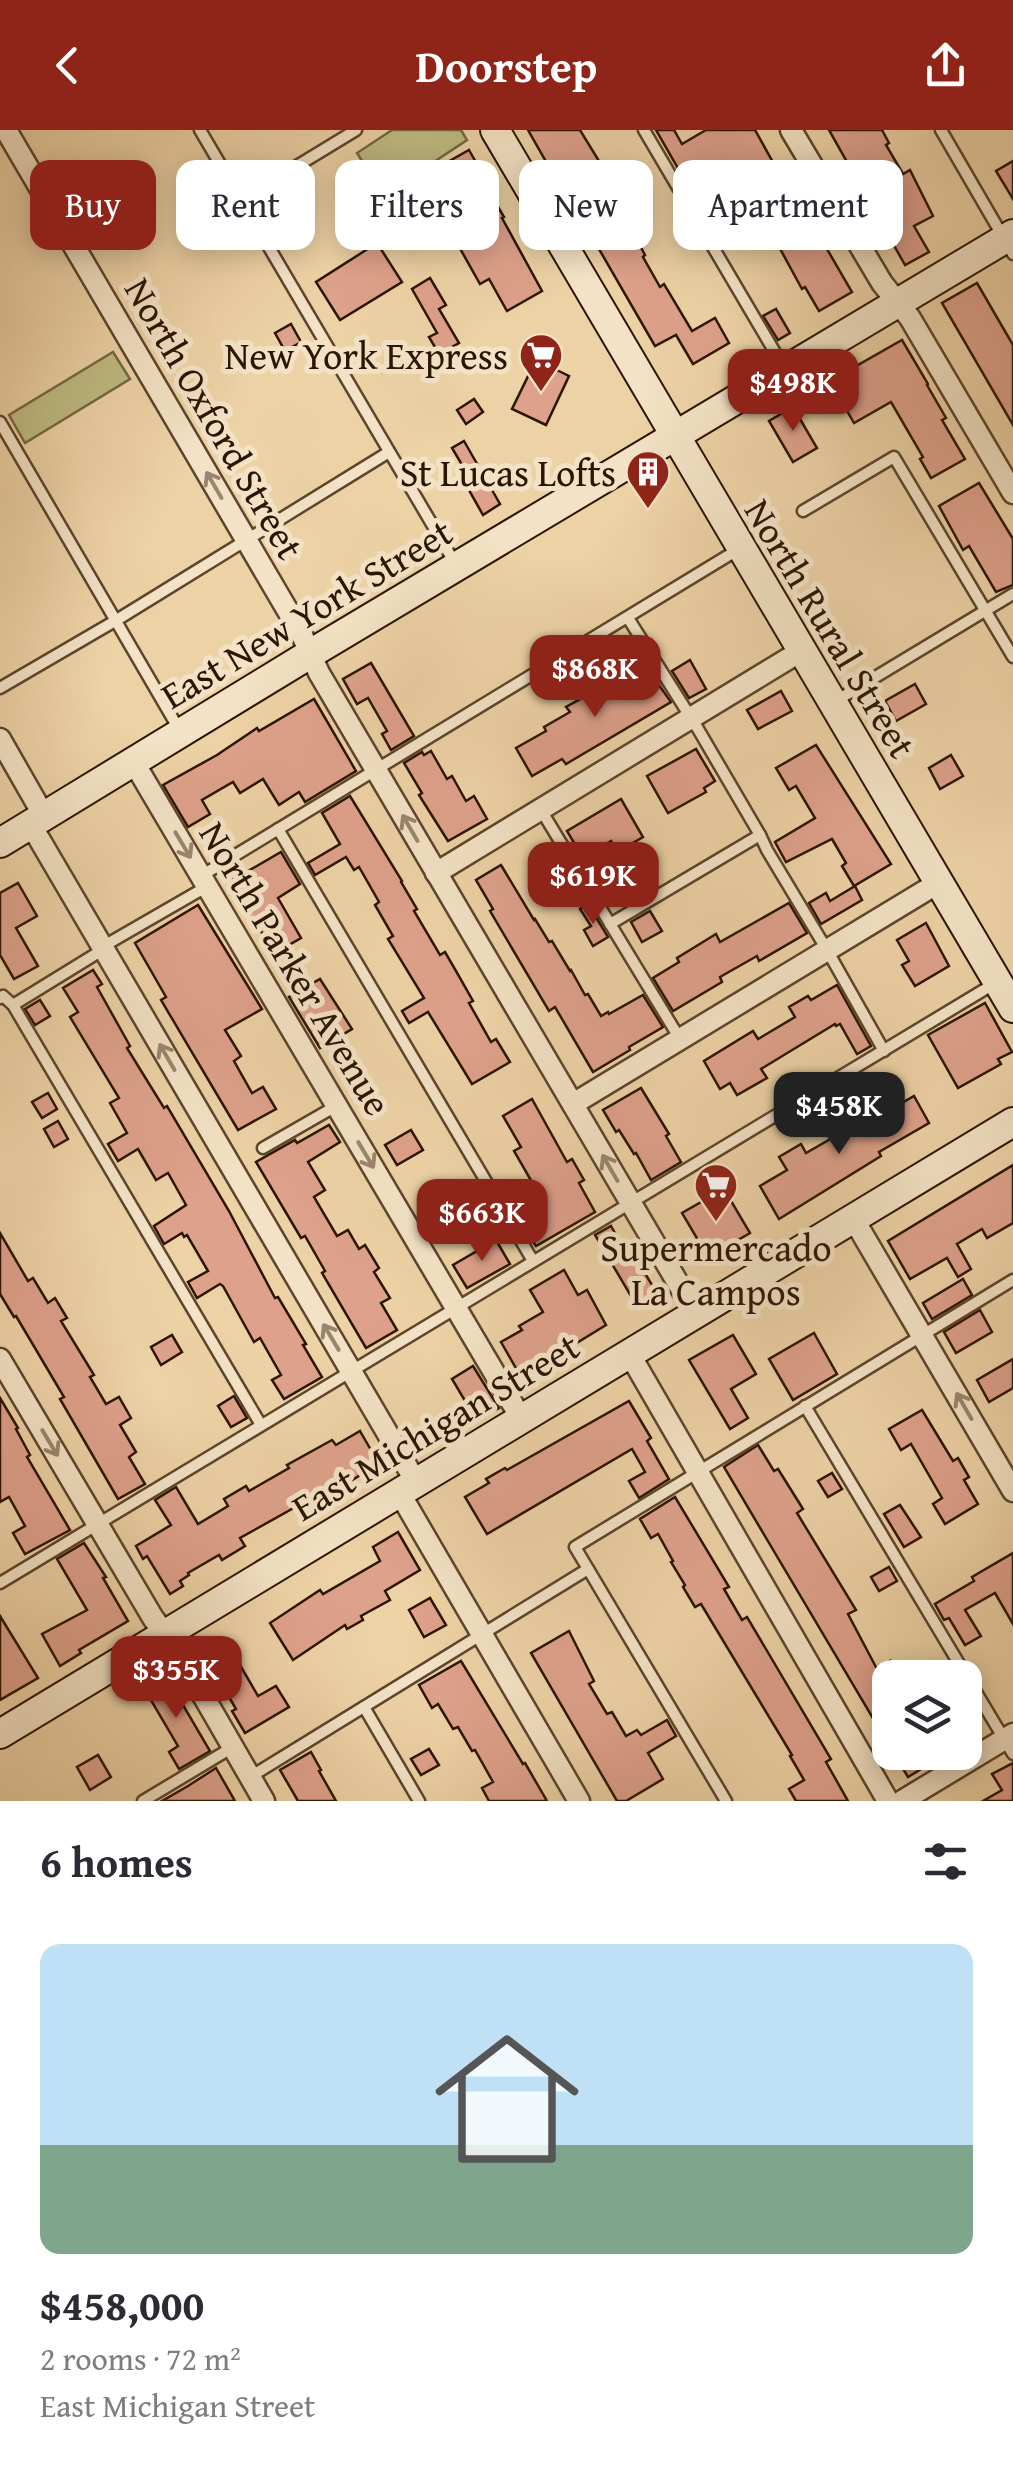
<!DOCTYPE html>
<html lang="en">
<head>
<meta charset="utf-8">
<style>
  body { margin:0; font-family:"Gentium Book Plus",serif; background:#f2f2f3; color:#2b2b33; height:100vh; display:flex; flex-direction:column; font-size:38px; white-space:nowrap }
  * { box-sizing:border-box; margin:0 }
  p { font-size:32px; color:#7c7c81 }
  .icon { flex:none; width:55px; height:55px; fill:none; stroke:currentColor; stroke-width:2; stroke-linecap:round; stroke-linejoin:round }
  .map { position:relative; height:1671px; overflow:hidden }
  .panel { display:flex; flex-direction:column; background:#fff; flex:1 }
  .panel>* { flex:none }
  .hud { position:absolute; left:30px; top:30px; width:955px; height:90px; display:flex; gap:20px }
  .tools { position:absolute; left:872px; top:1530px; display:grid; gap:20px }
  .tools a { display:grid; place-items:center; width:110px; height:110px; border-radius:20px; background:#fff; box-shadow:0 5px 25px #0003; font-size:50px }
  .price { position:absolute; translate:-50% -85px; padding:0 22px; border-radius:20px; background:#8f2418; color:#fff; font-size:32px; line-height:65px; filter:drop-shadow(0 2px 5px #0008) }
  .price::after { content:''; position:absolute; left:50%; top:60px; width:30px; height:22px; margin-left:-15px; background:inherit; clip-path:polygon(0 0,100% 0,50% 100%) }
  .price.current { background:#222; color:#fff }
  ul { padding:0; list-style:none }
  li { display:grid; align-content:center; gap:20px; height:530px; padding:0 40px }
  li+li { border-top:2px solid #e1e1e2 }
  li span { display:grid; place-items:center; height:310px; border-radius:20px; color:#555 }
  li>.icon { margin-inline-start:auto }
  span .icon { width:180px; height:180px; fill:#fffc; stroke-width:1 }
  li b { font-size:42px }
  h2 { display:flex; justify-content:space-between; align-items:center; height:120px; padding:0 40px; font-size:42px }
  .pill { padding:0 35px; border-radius:20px; background:#fff; box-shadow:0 5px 25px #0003; font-size:35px; line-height:90px }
  .pill.current { background:#8f2418; color:#fff }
  header { display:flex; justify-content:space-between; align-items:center; height:130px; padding:0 40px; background:#8f2418; color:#fff; font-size:45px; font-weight:700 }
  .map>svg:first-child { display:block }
  .green { fill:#bfba82; stroke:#766843; stroke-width:2.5 }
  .building { fill:#dea18b; stroke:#2d1504; stroke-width:2.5 }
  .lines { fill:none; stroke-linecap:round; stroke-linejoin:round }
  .service-casing { stroke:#5d442c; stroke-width:15 }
  .minor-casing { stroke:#5d442c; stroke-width:25 }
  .secondary-casing { stroke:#2d1504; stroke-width:32 }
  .service { stroke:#f3e2c5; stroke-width:10 }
  .minor { stroke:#f3e2c5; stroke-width:20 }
  .secondary { stroke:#f3e2c5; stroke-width:28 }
  .oneway { stroke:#9a866e }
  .labels { text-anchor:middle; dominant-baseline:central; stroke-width:10; stroke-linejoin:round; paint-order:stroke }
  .poi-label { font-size:38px; fill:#2d1504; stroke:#f3e2c5; text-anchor:end }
  .street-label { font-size:38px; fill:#2d1504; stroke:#f3e2c5 }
</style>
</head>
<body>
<header><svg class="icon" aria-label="back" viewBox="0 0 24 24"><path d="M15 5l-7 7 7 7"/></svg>Doorstep<svg class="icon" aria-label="share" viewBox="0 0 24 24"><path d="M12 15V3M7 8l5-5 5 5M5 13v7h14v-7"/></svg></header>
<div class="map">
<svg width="1013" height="1671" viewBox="0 0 1013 1671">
  <rect width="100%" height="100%" fill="#edd2a6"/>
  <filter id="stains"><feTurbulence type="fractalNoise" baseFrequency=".002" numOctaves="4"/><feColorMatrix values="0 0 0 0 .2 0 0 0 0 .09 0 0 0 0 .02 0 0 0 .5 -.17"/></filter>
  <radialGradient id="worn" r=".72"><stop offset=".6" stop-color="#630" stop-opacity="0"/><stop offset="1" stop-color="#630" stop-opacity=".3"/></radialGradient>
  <g class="green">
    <polygon points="392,0 461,0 467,10 384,65 357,23"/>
    <polygon points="113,222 130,249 25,313 9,285"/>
  </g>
  <g class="building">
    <polygon points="528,0 580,0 610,49 569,72"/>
    <polygon points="656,0 674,0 682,14 706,0 755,0 794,70 760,90 749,70 754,68 736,38 730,42 728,39 694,59 681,39 679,40"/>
    <polygon points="829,0 882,0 889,13 886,15 903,44 910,40 933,86 914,96 929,122 905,135"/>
    <polygon points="469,20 482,43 479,44 504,87 502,88 542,161 507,181 489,149 480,154 444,90 447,89 423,46"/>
    <polygon points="1013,31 1013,69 996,41"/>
    <polygon points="209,65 218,80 203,90 194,74"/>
    <polygon points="625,79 635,97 631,99 645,125 643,127 660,157 664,154 692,201 715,188 729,213 693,234 676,205 655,216 588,100"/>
    <polygon points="240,88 248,102 233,110 225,96"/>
    <polygon points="813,95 852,162 819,181 805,157 802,159 778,115"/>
    <polygon points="377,113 402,152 340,190 316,152"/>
    <polygon points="430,148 446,175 439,179 459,213 439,224 429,207 437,203 412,159"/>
    <polygon points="977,153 1013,215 1013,295 942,173"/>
    <polygon points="776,179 790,203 778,210 763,186"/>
    <polygon points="291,194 301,212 285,221 275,203"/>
    <polygon points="902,210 928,254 927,255 946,288 942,290 965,329 931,348 920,329 923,327 891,272 854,293 830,251"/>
    <polygon points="536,230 569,246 546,295 512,279"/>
    <polygon points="474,269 483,282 466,294 457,280"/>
    <polygon points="793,277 817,318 793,332 769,291"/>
    <polygon points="464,311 500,374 483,385 465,353 471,350 452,318"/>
    <polygon points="979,353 1013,409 1013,455 996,462 969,416 963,420 939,376"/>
    <polygon points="690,530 706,559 689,568 672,541"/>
    <polygon points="371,533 414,606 391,620 382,604 387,601 368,568 357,574 343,549"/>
    <polygon points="644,534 671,572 566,634 562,629 532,646 516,618 546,601 544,597 570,582 566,577"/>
    <polygon points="915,554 926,574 896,591 885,571"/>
    <polygon points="781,561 792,581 758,599 747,580"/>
    <polygon points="314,569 356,641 305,672 299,662 279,675 263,649 240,663 233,652 202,670 210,684 188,697 163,655 217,625 257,598 259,601"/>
    <polygon points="816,615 891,734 854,756 842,736 846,733 832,709 786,732 775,712 815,688 796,656 789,660 776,638"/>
    <polygon points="696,619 715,651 704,658 706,662 668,683 647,646"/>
    <polygon points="431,621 447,649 452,646 466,671 474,666 487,689 448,711 419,665 422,663 404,633 422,622 424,625"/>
    <polygon points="951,625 963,646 940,659 929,638"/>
    <polygon points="350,666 402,751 401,752 417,779 414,781 440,825 445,822 456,841 473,871 469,873 491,912 496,909 510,932 472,954 428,882 409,893 402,881 424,868 388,809 393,806 375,775 379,772 359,737 354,740 346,727 315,745 308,733 340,714 322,683"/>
    <polygon points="621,669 643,707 617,722 611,711 583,728 567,701"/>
    <polygon points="281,722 300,754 278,768 301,808 275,823 229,752"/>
    <polygon points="557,731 572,756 552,768 537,743"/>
    <polygon points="501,735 534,790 535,789 549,812 552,811 570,841 571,840 585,865 588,864 601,886 608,882 609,884 643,865 663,897 629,917 630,920 593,942 555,877 549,881 490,781 493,779 476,750"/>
    <polygon points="18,753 37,786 16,798 38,836 14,849 0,825 0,763"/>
    <polygon points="855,756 862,770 821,794 809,773 826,763 830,771"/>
    <polygon points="789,773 807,803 759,831 757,826 720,847 722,852 673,881 653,848 679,832 677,828 716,804 720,812"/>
    <polygon points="588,774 608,807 593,816 584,800 591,796 580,779"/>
    <polygon points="198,775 262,879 225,900 241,926 234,931 252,963 263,957 276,979 238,1000 161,870 166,867 135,813"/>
    <polygon points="650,781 662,801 642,812 631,792"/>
    <polygon points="926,793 949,836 915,856 902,835 909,831 897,810"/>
    <polygon points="93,840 102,854 97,857 130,916 127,918 164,978 167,976 229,1081 275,1168 278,1167 306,1214 303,1215 322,1247 284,1269 272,1250 281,1245 260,1208 254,1212 223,1156 220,1154 197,1168 188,1152 208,1141 187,1105 184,1107 182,1103 164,1114 154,1096 186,1075 168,1043 156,1050 138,1019 118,1031 108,1014 127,1003 110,973 119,968 70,887 78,882 63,858"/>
    <polygon points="320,849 352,899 320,918 289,867"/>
    <polygon points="837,855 871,916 857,924 840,894 836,896 835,894 761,939 767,948 737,965 730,953 720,959 704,931 753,901 758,909 795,887 789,877 808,866 811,870"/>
    <polygon points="40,870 50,886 35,895 25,879"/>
    <polygon points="985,873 1012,922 998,929 1001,934 958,958 928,905"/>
    <polygon points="641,958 669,1004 666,1006 681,1032 651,1050 636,1023 634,1024 619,1000 616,1002 603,980"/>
    <polygon points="48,963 57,979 42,988 32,972"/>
    <polygon points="914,966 929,993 879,1022 881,1026 779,1089 760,1056 787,1040 779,1027 801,1014 806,1023 839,1004 837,1000 859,987 864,995"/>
    <polygon points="532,969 567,1032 572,1029 584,1050 579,1053 595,1082 536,1116 520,1092 526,1089 515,1071 536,1059 514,1021 521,1017 503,986"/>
    <polygon points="58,991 68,1009 54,1017 44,999"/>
    <polygon points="329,995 340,1012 308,1032 325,1060 314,1067 337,1106 348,1100 359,1119 365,1115 379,1138 374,1142 390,1168 381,1173 397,1200 366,1218 322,1143 325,1141 305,1106 301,1108 256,1032 295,1010 297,1013"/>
    <polygon points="411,1000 423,1020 397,1035 385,1015"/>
    <polygon points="1013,1035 1013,1093 987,1108 982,1099 957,1114 971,1139 958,1147 947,1128 910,1149 888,1111"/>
    <polygon points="724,1059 750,1103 708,1127 682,1083"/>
    <polygon points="611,1096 629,1128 634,1125 658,1165 638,1178 595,1105"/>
    <polygon points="0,1103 28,1151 33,1148 48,1173 55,1168 67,1188 61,1191 94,1245 90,1247 106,1274 119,1267 131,1288 120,1295 136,1322 129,1327 145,1354 118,1369 60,1269 64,1267 16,1186 14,1187 0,1164"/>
    <polygon points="496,1110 510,1134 467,1158 453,1135"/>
    <polygon points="564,1140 578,1165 587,1160 606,1195 521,1247 501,1212 522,1200 519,1196 543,1182 530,1160"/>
    <polygon points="963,1149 972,1165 932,1189 923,1173"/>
    <polygon points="980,1180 992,1202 956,1223 944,1202"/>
    <polygon points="814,1203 837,1244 793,1270 769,1229"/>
    <polygon points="172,1205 182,1222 161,1235 151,1217"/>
    <polygon points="733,1205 756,1244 731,1259 748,1288 730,1299 689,1230"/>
    <polygon points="1013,1229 1013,1258 989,1272 977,1250"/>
    <polygon points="473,1236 499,1278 477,1291 452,1249"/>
    <polygon points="234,1266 247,1288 231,1297 218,1276"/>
    <polygon points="0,1268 18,1298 16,1299 30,1325 27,1327 70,1400 25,1424 13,1403 25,1396 9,1367 0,1372"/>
    <polygon points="629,1271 651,1308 647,1311 669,1349 639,1368 629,1351 645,1342 632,1319 487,1404 465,1367 489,1353 486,1349 505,1338 507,1340"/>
    <polygon points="922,1280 953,1331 958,1328 969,1347 964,1350 978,1374 945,1394 933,1374 942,1368 911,1314 901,1320 889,1299"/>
    <polygon points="360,1301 379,1334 310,1375 308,1370 240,1408 245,1416 222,1430 219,1425 188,1443 189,1445 180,1451 183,1456 170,1464 147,1426 143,1429 136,1416 171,1395 155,1370 176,1357 198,1394 228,1376 224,1369 246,1356 249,1361 289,1338 287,1335 332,1310 336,1315"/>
    <polygon points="758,1315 774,1341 778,1339 803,1379 797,1383 856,1480 848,1484 877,1539 890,1531 890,1617 724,1337"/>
    <polygon points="832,1343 842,1359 828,1367 818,1351"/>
    <polygon points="675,1367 729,1457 724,1459 742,1490 747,1487 831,1629 826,1632 848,1671 796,1671 789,1659 804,1650 790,1626 792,1625 701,1474 695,1477 683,1457 685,1455 671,1432 673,1431 658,1404 651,1408 640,1389"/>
    <polygon points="900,1375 921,1407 904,1417 884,1384"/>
    <polygon points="398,1402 420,1440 385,1461 390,1470 361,1486 363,1490 347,1499 345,1495 293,1530 270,1493 320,1460 323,1464 380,1431 373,1417"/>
    <polygon points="84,1413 106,1447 103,1448 128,1491 79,1520 81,1523 60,1536 42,1504 87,1480 57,1429"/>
    <polygon points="1013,1423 1013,1494 995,1463 965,1480 981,1506 965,1515 949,1488 944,1490 935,1474 974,1451 972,1447"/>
    <polygon points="889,1437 897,1451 879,1461 871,1447"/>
    <polygon points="430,1468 446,1495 424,1507 409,1480"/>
    <polygon points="0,1486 38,1548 0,1570"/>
    <polygon points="569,1501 594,1551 589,1554 607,1584 612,1582 626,1606 637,1600 641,1605 667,1590 676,1606 648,1623 663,1649 626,1671 617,1671 531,1523"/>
    <polygon points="237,1530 258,1566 276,1556 289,1577 245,1603 232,1581 236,1579 215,1543"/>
    <polygon points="461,1531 523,1634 525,1633 547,1671 489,1671 482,1658 493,1652 475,1620 472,1621 458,1597 453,1599 438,1574 432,1578 419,1555"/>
    <polygon points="163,1541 210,1621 179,1639 169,1622 178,1616 142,1555"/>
    <polygon points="429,1619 439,1635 421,1645 411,1629"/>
    <polygon points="311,1622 321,1640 319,1641 336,1671 298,1671 280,1640"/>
    <polygon points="893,1622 949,1622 908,1647"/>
    <polygon points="98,1625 111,1647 90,1660 77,1637"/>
    <polygon points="1013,1633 1013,1671 983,1671 1002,1660 992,1644"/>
    <polygon points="216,1638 235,1671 162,1671 188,1656"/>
  </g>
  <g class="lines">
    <g class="service-casing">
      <g id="service">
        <polyline points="200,0 456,435"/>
        <polyline points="644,0 783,236"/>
        <polyline points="941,0 1013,124"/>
        <polyline points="241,70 356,0"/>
        <polyline points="0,292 180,601"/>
        <polyline points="803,381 894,327 1013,527"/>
        <polyline points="628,488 698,599 760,705 767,720 827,820 884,921"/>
        <polyline points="0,558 115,491 389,322"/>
        <polyline points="834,572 1013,464"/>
        <polyline points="541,680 680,909"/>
        <polyline points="278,699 533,1131"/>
        <polyline points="201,746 739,419"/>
        <polyline points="610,794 760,705"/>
        <polyline points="102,817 206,757"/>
        <polyline points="0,868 3,866 13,875 261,1295"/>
        <polyline points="13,875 104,819"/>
        <polyline points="263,1018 336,976"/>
        <polyline points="805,1276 1013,1624"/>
        <polyline points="0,1453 997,852"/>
        <polyline points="364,1577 419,1671"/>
        <polyline points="250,1647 588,1439"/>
        <polyline points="143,1671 233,1617"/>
        <polyline points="726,1671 575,1417 1013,1150"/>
      </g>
    </g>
    <g class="minor-casing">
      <g id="minor">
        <polyline points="6,0 302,505 319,543 695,1182"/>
        <polyline points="791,0 882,153 910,188 1013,363"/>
        <polyline points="0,609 44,686"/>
        <polyline points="133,631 521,1288"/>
        <polyline points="31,695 416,1352"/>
        <polyline points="436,743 801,521"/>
        <polyline points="573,974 938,753"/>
        <polyline points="853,1088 1013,1361"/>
        <polyline points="629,1223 888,1671"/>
        <polyline points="0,1229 153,1488 178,1522 264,1671"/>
        <polyline points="399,1362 579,1671"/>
        <polyline points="902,1671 1013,1604"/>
      </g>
    </g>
    <g class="secondary-casing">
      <g id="secondary">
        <polyline points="495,0 1013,878"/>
        <polyline points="0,713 310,524 1013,104"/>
        <polyline points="0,1604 1013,992"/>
      </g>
    </g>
    <use href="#service" class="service"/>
    <use href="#minor" class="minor"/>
    <use href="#secondary" class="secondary"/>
  </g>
  <defs><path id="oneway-shaft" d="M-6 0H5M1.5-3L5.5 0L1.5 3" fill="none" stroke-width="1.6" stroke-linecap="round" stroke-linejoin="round" transform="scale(2.5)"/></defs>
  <g class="oneway">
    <use href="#oneway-shaft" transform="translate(214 355) rotate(-120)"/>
    <use href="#oneway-shaft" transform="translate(410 698) rotate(-120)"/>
    <use href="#oneway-shaft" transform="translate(183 715) rotate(59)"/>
    <use href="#oneway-shaft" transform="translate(167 927) rotate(-120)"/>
    <use href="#oneway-shaft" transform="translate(366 1025) rotate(59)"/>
    <use href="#oneway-shaft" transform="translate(610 1038) rotate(-120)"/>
    <use href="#oneway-shaft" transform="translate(331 1207) rotate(-121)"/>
    <use href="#oneway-shaft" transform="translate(964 1276) rotate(-120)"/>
    <use href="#oneway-shaft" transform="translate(50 1313) rotate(59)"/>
  </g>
  <defs>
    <g id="supermarket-pin" transform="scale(2.25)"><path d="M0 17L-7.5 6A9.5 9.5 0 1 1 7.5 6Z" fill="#8f2418" stroke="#f3e2c5"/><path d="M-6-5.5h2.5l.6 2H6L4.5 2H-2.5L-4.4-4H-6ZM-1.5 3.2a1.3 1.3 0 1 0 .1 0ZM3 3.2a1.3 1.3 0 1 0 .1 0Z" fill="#fff"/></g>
    <g id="building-pin" transform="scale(2.25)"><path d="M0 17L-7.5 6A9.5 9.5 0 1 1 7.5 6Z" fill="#8f2418" stroke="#f3e2c5"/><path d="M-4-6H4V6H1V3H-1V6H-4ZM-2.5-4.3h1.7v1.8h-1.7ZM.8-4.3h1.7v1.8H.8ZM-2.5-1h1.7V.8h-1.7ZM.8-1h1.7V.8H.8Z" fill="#fff"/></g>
  </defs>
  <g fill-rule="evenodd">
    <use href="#supermarket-pin" x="541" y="225"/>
    <use href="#building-pin" x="648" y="342"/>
    <use href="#supermarket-pin" x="716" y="1055"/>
  </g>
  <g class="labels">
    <g class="poi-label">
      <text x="508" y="225">New York Express</text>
      <text x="616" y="342">St Lucas Lofts</text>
      <text x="716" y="1117" text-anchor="middle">Supermercado<tspan x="716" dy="44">La Campos</tspan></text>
    </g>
    <g class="street-label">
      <text transform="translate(215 288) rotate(60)">North Oxford Street</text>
      <text transform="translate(306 483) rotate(-31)">East New York Street</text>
      <text transform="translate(831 498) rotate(59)">North Rural Street</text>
      <text transform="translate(296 838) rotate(59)">North Parker Avenue</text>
      <text transform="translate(435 1296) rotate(-31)">East Michigan Street</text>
    </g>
  </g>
  <rect width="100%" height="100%" filter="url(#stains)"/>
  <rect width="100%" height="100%" fill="url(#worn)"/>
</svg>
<div class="tools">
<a><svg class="icon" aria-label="layers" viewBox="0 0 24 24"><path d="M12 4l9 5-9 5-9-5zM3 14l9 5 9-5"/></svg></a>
</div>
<b class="price" style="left:793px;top:304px">$498K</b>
<b class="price" style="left:595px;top:590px">$868K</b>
<b class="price" style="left:593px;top:797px">$619K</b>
<b class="price current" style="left:839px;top:1027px">$458K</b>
<b class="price" style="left:482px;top:1134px">$663K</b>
<b class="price" style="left:176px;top:1591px">$355K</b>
<div class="hud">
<a class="pill current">Buy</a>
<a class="pill">Rent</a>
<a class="pill">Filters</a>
<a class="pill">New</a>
<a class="pill">Apartment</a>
</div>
</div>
<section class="panel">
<h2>6 homes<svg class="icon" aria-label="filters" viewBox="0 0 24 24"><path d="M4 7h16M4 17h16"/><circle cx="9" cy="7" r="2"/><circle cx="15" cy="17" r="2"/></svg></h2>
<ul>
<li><span style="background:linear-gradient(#bfe0f5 65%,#7fa58c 0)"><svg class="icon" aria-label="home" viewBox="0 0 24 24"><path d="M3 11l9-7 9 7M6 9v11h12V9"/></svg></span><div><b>$458,000</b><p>2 rooms · 72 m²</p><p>East Michigan Street</p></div></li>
</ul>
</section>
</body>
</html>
